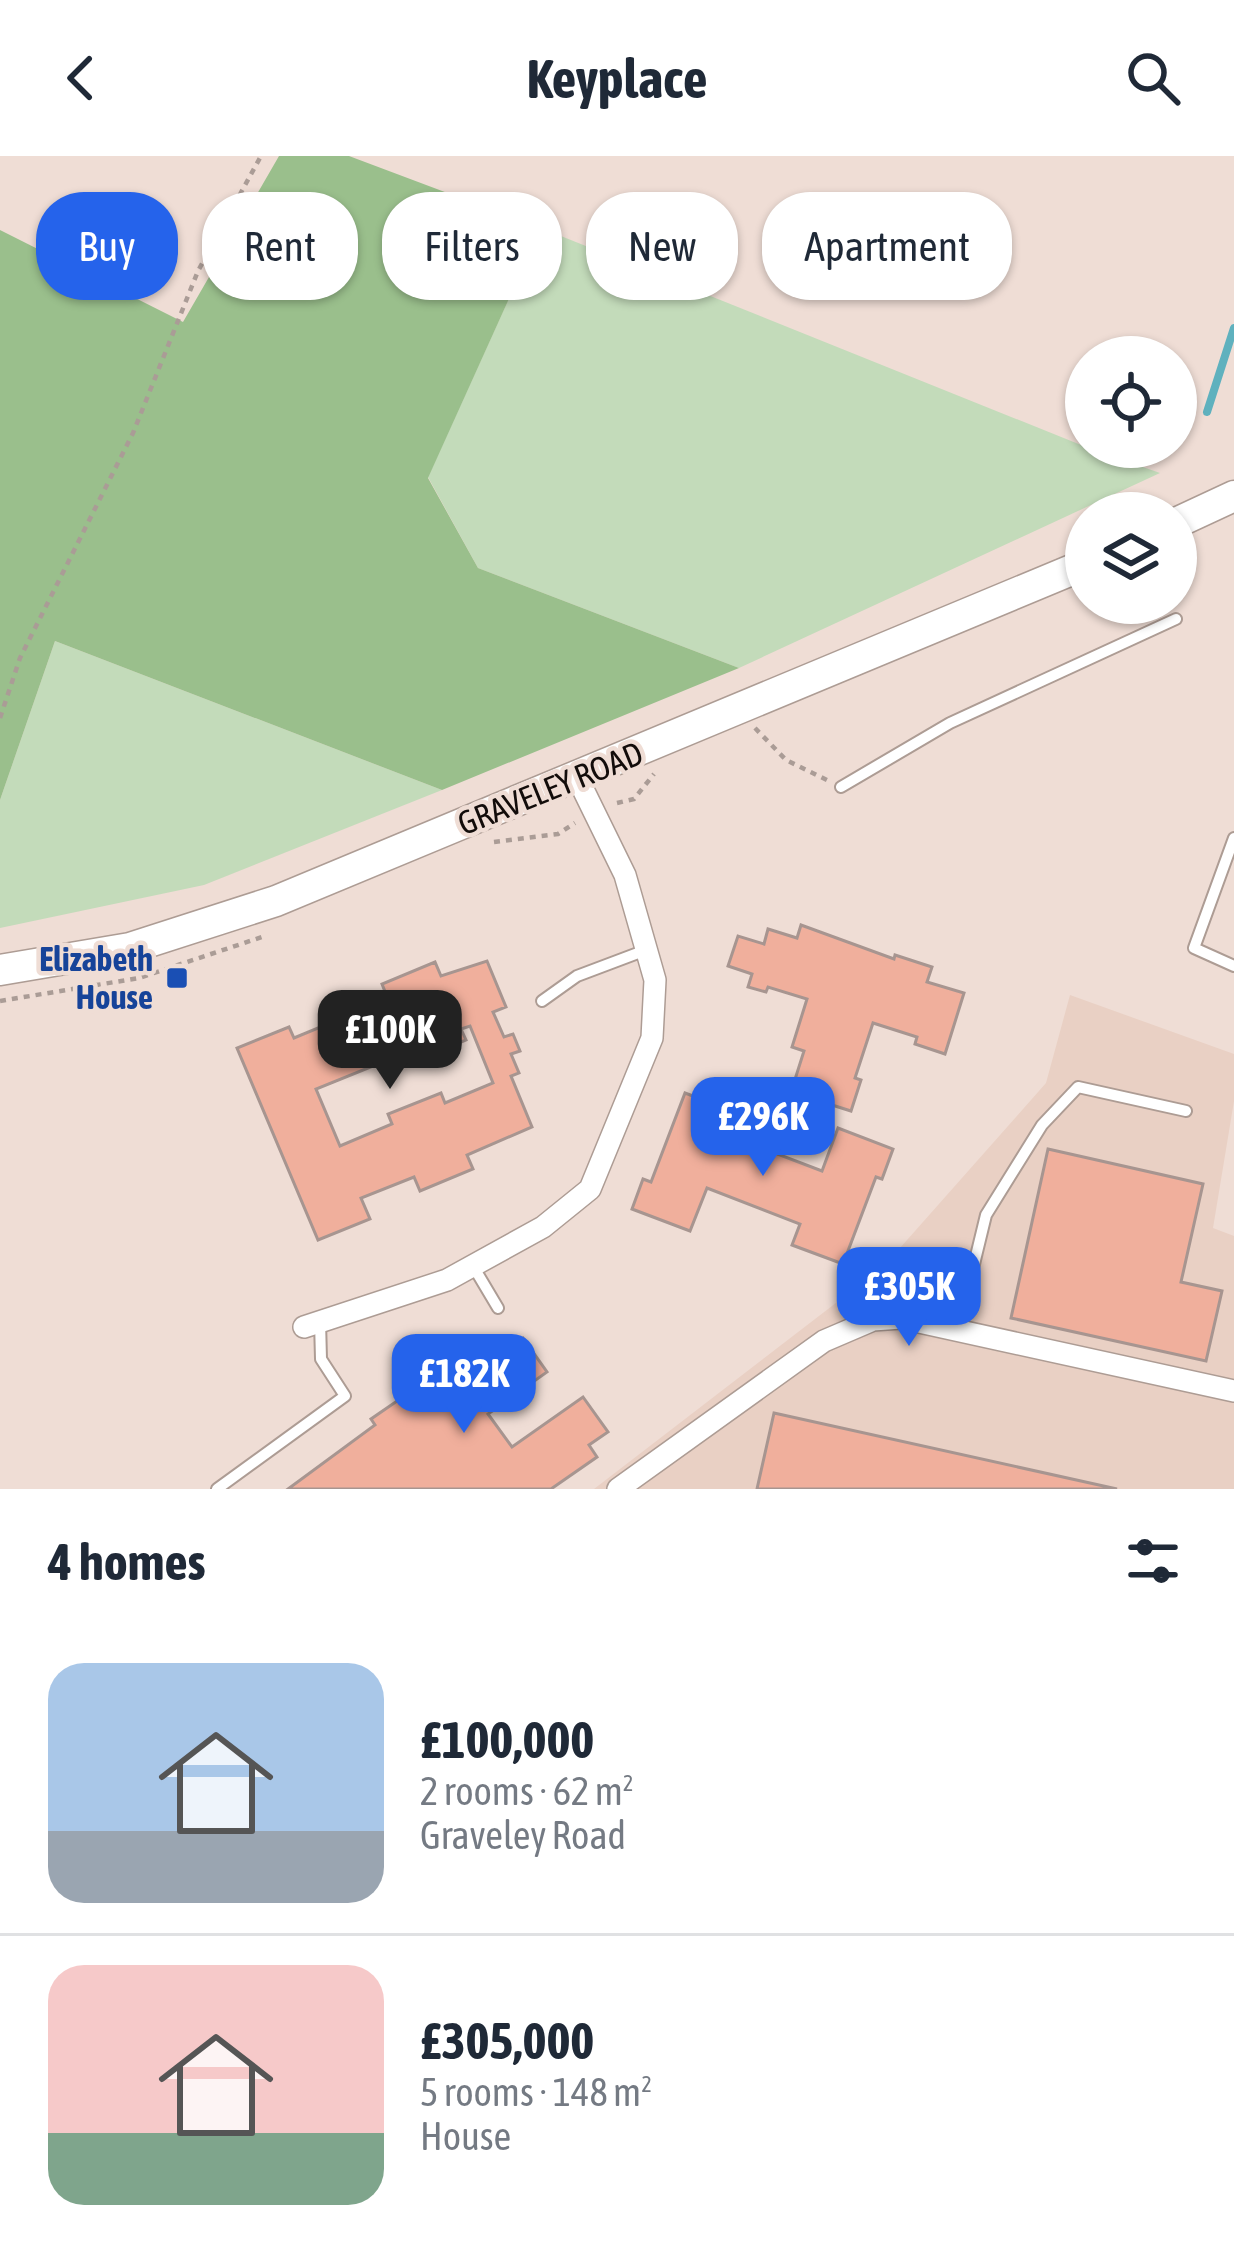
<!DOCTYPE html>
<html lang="en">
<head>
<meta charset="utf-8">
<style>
  body { margin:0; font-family:"Asap Condensed",sans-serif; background:#f2f2f3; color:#1f2937; height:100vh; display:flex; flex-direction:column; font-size:45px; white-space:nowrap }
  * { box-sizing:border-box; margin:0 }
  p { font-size:39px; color:#747a83 }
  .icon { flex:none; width:66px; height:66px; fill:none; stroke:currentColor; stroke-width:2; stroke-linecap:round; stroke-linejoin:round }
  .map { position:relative; height:1333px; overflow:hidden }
  .side { display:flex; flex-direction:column; background:#fff; flex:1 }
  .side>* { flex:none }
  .top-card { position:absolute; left:36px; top:36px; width:1164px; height:108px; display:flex; gap:24px }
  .tools { position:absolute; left:1065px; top:180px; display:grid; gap:24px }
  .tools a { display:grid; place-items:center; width:132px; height:132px; border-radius:50%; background:#fff; box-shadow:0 3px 9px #0004; font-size:60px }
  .price { position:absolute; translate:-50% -102px; padding:0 27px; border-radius:24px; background:#2563eb; color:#fff; font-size:39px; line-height:78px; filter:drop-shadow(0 3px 6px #0008) }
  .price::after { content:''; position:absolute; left:50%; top:72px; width:36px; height:27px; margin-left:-18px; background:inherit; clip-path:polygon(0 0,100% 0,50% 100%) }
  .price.active { background:#222; color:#fff }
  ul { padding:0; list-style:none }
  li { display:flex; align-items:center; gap:36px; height:300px; padding:0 48px }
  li+li { border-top:3px solid #e0e1e3 }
  li span { display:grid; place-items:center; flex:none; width:336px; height:240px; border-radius:36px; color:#555 }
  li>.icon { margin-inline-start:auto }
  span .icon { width:144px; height:144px; fill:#fffc; stroke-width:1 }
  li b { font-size:51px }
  h2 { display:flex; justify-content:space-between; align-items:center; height:144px; padding:0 48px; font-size:51px }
  .pill { padding:0 42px; border-radius:48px; background:#fff; box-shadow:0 3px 9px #0004; font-size:42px; line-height:108px }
  .pill.active { background:#2563eb; color:#fff }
  header { display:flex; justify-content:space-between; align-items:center; height:156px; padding:0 48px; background:#fff; font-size:54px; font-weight:700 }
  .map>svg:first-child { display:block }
  .built { fill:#e9d0c4 }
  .green { fill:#c3dbba }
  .forest { fill:#9abf8c }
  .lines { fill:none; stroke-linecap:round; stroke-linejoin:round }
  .stream { stroke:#5fb1be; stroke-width:8 }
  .building { fill:#f0af9c; stroke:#a79590; stroke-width:3; fill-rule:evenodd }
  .lane-casing { stroke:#ad9c94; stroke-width:14 }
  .street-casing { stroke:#ad9c94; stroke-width:24 }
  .secondary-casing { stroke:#ad9c94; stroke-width:33 }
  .path { stroke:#aa9c96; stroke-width:4.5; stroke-dasharray:6 6; stroke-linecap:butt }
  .lane { stroke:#fff; stroke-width:10 }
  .street { stroke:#fff; stroke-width:21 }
  .secondary { stroke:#fff; stroke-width:30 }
  .transit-dot { fill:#1a4fb4; stroke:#efddd5; stroke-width:4.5 }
  .labels { text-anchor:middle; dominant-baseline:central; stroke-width:9; stroke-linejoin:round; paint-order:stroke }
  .street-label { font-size:33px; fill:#120c0a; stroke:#efddd5 }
  .transit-label { font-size:33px; font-weight:bold; fill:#164399; stroke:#efddd5; text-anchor:end }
</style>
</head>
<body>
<header><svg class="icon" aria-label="back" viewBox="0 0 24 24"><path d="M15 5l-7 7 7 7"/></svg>Keyplace<svg class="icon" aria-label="search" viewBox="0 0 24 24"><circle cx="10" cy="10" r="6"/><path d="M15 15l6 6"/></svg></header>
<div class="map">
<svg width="1234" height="1333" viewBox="0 0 1234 1333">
  <rect width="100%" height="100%" fill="#efddd5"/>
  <polygon class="built" points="1070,839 1234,898 1234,945 1213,1072 1234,1080 1234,1333 594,1333 884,1110 1046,927"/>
  <g class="green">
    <polygon points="541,72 1086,291 1160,317 739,512 478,412 428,321"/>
    <polygon points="55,485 442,634 204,729 0,772 0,644"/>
  </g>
  <polygon class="forest" points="279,0 349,0 541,72 428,322 478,412 739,512 442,634 55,485 0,644 0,74 183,166"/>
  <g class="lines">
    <polyline class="stream" points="1207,256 1234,172"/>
  </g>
  <g class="building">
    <polygon points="801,769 894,803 895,799 932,811 927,826 964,837 945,898 915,888 917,881 873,867 855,922 861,924 851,955 791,936 804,895 792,891 807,843 768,831 766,836 748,831 752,818 728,810 738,780 764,788 768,773 797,782"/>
    <path d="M487 805 506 851 493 856 504 881 513 878 520 895 511 898 519 917 511 920 532 971 467 999 473 1013 420 1035 414 1021 361 1042 370 1063 318 1084 237 892 289 871 294 882 388 843 382 828 435 806 441 820ZM470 870 493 927 445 947 441 937 388 958 392 968 340 990 316 933 410 895 414 906 466 884 461 873Z"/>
    <polygon points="685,937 738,957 730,980 822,1015 838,972 893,993 882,1023 876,1021 843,1108 792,1089 800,1068 707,1032 690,1075 632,1053 643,1023 651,1026"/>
    <polygon points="1048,993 1203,1028 1181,1126 1222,1135 1206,1205 1011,1162"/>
    <polygon points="500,1182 507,1193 523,1182 547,1216 488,1258 512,1291 583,1241 608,1276 589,1289 597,1301 551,1333 288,1333 375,1269 371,1263 413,1234 417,1240"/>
    <polygon points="774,1257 1117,1333 757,1333"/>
  </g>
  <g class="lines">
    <g class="lane-casing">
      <g id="lane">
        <polyline points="841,631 950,567 1176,463"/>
        <polyline points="1234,682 1194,792 1234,810"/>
        <polyline points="542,845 577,820 646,794"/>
        <polyline points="473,1110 498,1152"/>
        <polyline points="958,1174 986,1059 1042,969 1078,931 1186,955"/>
        <polyline points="217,1333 345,1240 321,1203 320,1165"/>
      </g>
    </g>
    <g class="street-casing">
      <g id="street">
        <polyline points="304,1171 447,1124 543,1071 590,1033 652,882 655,824 625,719 577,621"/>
        <polyline points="618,1333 824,1185 873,1164 901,1162 1234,1235"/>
      </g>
    </g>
    <g class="secondary-casing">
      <g id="secondary">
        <polyline points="1176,367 1234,340"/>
        <polyline points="0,814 130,792 276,745 1086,408"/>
      </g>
    </g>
    <g class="path">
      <polyline points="0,562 20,502 133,277 198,115 261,0"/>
      <polyline points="755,572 786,604 827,624"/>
      <polyline points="617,647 634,643 654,618"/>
      <polyline points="494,686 558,678 575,667"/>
      <polyline points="0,845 139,822 262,781"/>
    </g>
    <use href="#lane" class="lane"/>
    <use href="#street" class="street"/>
    <use href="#secondary" class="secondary"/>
  </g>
  <rect class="transit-dot" x="165" y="810" width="24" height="24" rx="6"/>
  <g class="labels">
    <g class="street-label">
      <text transform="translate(550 632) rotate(-22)">GRAVELEY ROAD</text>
    </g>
    <g class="transit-label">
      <text x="153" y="803">Elizabeth<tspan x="153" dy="38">House</tspan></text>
    </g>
  </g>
</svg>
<div class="tools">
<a><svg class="icon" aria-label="locate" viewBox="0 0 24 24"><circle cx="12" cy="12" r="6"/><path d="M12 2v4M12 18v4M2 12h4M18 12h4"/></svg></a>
<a><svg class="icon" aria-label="layers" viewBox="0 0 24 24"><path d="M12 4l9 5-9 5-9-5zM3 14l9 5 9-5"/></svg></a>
</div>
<b class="price active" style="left:390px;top:936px">£100K</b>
<b class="price" style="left:763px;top:1023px">£296K</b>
<b class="price" style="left:909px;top:1193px">£305K</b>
<b class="price" style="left:464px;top:1280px">£182K</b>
<div class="top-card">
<a class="pill active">Buy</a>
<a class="pill">Rent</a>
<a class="pill">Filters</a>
<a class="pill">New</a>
<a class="pill">Apartment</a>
</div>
</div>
<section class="side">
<h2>4 homes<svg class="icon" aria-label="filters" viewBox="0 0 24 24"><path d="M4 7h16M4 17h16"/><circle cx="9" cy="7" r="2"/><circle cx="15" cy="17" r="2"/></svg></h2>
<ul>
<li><span style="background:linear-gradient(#a9c7e8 70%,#9aa5b1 0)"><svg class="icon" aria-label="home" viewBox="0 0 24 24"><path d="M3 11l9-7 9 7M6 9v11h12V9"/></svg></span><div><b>£100,000</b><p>2 rooms · 62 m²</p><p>Graveley Road</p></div></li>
<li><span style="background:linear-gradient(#f6c9c9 70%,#7fa58c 0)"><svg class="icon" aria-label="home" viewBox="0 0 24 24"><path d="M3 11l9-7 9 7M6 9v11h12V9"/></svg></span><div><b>£305,000</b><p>5 rooms · 148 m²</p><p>House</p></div></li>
</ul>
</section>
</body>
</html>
